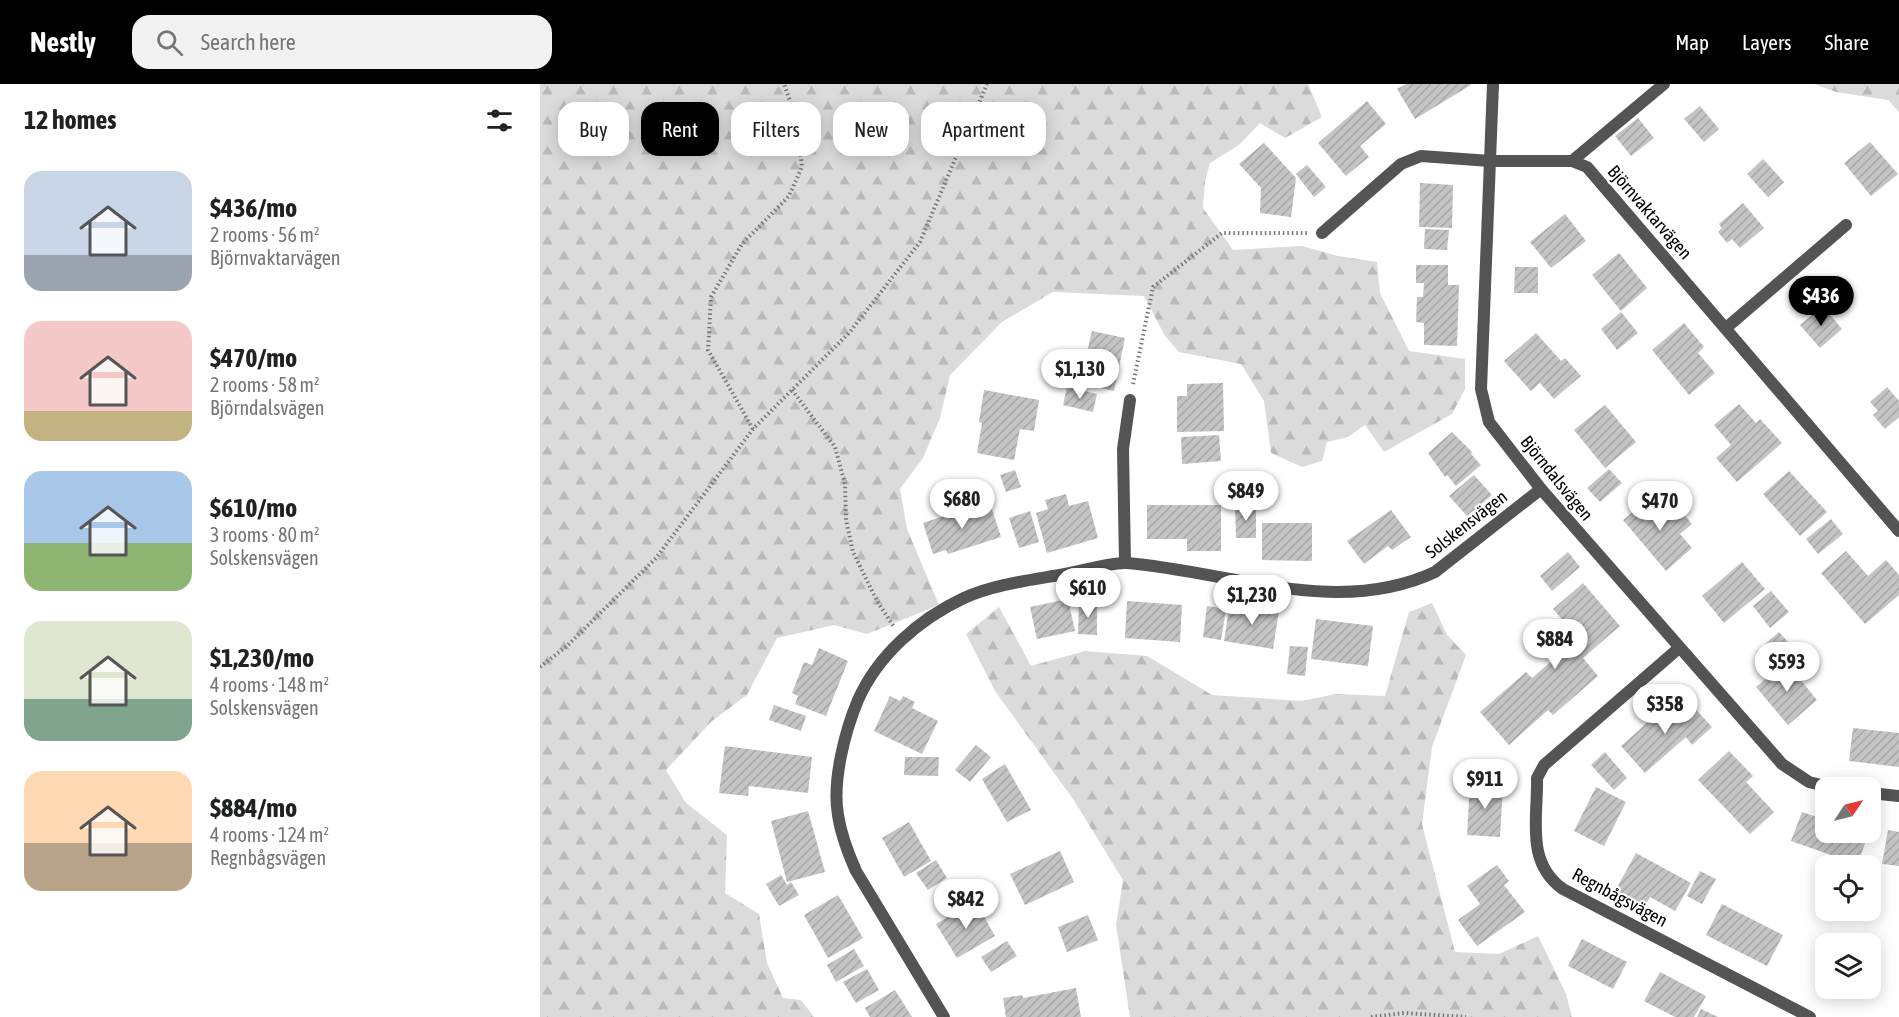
<!DOCTYPE html>
<html lang="en">
<head>
<meta charset="utf-8">
<style>
  body { margin:0; font-family:"Asap Condensed",sans-serif; background:#f2f2f2; color:#202124; height:100vh; display:flex; flex-direction:column; font-size:22px; white-space:nowrap }
  * { box-sizing:border-box; margin:0 }
  p { font-size:20px; color:#757577 }
  .icon { flex:none; width:33px; height:33px; fill:none; stroke:currentColor; stroke-width:2; stroke-linecap:round; stroke-linejoin:round }
  .map { position:relative; flex:1; overflow:hidden }
  .drawer { display:flex; flex-direction:column; background:#fff; width:540px }
  .drawer>* { flex:none }
  .top-card { position:absolute; left:18px; top:18px; width:570px; height:54px; display:flex; gap:12px }
  .needle { width:39px; rotate:55deg }
  .controls { position:absolute; left:1275px; top:693px; display:grid; gap:12px }
  .controls a { display:grid; place-items:center; width:66px; height:66px; border-radius:12px; background:#fff; box-shadow:0 3px 15px #0003; font-size:30px }
  .price { position:absolute; translate:-50% -51px; padding:0 14px; border-radius:21px; background:#fff; color:#222; font-size:20px; line-height:39px; filter:drop-shadow(0 2px 3px #0008) }
  .price::after { content:''; position:absolute; left:50%; top:36px; width:18px; height:14px; margin-left:-9px; background:inherit; clip-path:polygon(0 0,100% 0,50% 100%) }
  .price.current { background:#000; color:#fff }
  ul { padding:0; list-style:none }
  li { display:flex; align-items:center; gap:18px; height:150px; padding:0 24px }
  li span { display:grid; place-items:center; flex:none; width:168px; height:120px; border-radius:18px; color:#555 }
  li>.icon { margin-inline-start:auto }
  span .icon { width:72px; height:72px; fill:#fffc; stroke-width:1 }
  li b { font-size:26px }
  h2 { display:flex; justify-content:space-between; align-items:center; height:72px; padding:0 24px; font-size:26px }
  .tag { padding:0 21px; border-radius:18px; background:#fff; box-shadow:0 3px 15px #0003; font-size:21px; line-height:54px }
  .tag.current { background:#000; color:#fff }
  header { display:flex; align-items:center; gap:36px; box-sizing:border-box; height:84px; padding:0 30px; background:#000; color:#fff }
  header strong { font-size:28px }
  nav { display:flex; gap:33px; margin-inline-start:auto; font-size:21px }
  .search { width:420px; height:54px; background:#f2f2f2; display:flex; align-items:center; gap:15px; box-sizing:border-box; padding:0 21px; border-radius:18px; color:#757577; font-size:22px }
  main { display:flex; flex:1; min-height:0 }
  .map>svg:first-child { display:block }
  .forest { fill:url(#forest-firs) }
  .building { fill:url(#building-hatch) }
  .lines { fill:none; stroke-linecap:round; stroke-linejoin:round }
  .path { stroke:#767676; stroke-width:4; stroke-dasharray:1.5 3; stroke-linecap:butt }
  .service { stroke:#545454; stroke-width:12 }
  .minor { stroke:#545454; stroke-width:12 }
  .labels { text-anchor:middle; dominant-baseline:central; stroke-width:4.5; stroke-linejoin:round; paint-order:stroke }
  .street-label { font-size:18px; fill:#000; stroke:#fff }
</style>
</head>
<body>
<header>
<strong>Nestly</strong>
<div class="search"><svg class="icon" aria-label="search" viewBox="0 0 24 24"><circle cx="10" cy="10" r="6"/><path d="M15 15l6 6"/></svg>Search here</div>
<nav><a>Map</a><a>Layers</a><a>Share</a></nav>
</header>
<main>
<section class="drawer">
<h2>12 homes<svg class="icon" aria-label="filters" viewBox="0 0 24 24"><path d="M4 7h16M4 17h16"/><circle cx="9" cy="7" r="2"/><circle cx="15" cy="17" r="2"/></svg></h2>
<ul>
<li><span style="background:linear-gradient(#c9d6e8 70%,#9aa5b1 0)"><svg class="icon" aria-label="home" viewBox="0 0 24 24"><path d="M3 11l9-7 9 7M6 9v11h12V9"/></svg></span><div><b>$436/mo</b><p>2 rooms · 56 m²</p><p>Björnvaktarvägen</p></div></li>
<li><span style="background:linear-gradient(#f6c9c9 75%,#c2b280 0)"><svg class="icon" aria-label="home" viewBox="0 0 24 24"><path d="M3 11l9-7 9 7M6 9v11h12V9"/></svg></span><div><b>$470/mo</b><p>2 rooms · 58 m²</p><p>Björndalsvägen</p></div></li>
<li><span style="background:linear-gradient(#a9c7e8 60%,#8fb573 0)"><svg class="icon" aria-label="home" viewBox="0 0 24 24"><path d="M3 11l9-7 9 7M6 9v11h12V9"/></svg></span><div><b>$610/mo</b><p>3 rooms · 80 m²</p><p>Solskensvägen</p></div></li>
<li><span style="background:linear-gradient(#dfe7d0 65%,#7fa58c 0)"><svg class="icon" aria-label="home" viewBox="0 0 24 24"><path d="M3 11l9-7 9 7M6 9v11h12V9"/></svg></span><div><b>$1,230/mo</b><p>4 rooms · 148 m²</p><p>Solskensvägen</p></div></li>
<li><span style="background:linear-gradient(#ffd9b3 60%,#b9a48a 0)"><svg class="icon" aria-label="home" viewBox="0 0 24 24"><path d="M3 11l9-7 9 7M6 9v11h12V9"/></svg></span><div><b>$884/mo</b><p>4 rooms · 124 m²</p><p>Regnbågsvägen</p></div></li>
</ul>
</section>
<div class="map">
<svg width="1359" height="933" viewBox="0 0 1359 933">
  <defs>
    <pattern id="forest-firs" width="22" height="20" patternUnits="userSpaceOnUse" patternTransform="scale(1.5)"><rect width="22" height="20" fill="#dbdbdb"/><path d="M5 1l3.5 6h-7zM16 11l3.5 6h-7z" fill="#bababa"/></pattern>
    <pattern id="building-hatch" width="6" height="6" patternUnits="userSpaceOnUse" patternTransform="scale(1.5)"><rect width="6" height="6" fill="#c4c4c4"/><path d="M-1 1l2-2M0 6l6-6M5 7l2-2" fill="none" stroke="#a7a7a7"/></pattern>
  </defs>
  <rect width="100%" height="100%" fill="#fff"/>
  <g class="forest">
    <polygon points="0,0 768,0 782,33 745,54 720,39 699,61 670,79 665,97 663,124 693,166 762,162 798,172 837,178 840,209 869,267 925,275 925,305 912,330 844,368 825,341 808,353 787,358 782,377 762,383 731,369 724,317 701,280 639,268 625,252 604,212 513,208 462,238 410,291 400,334 383,374 360,405 367,445 399,521 327,550 294,541 237,554 207,611 172,637 126,686 146,719 187,751 185,809 219,830 227,879 243,914 261,916 274,933 0,933"/>
    <polygon points="1274,0 1359,0 1359,28 1348,16 1296,8"/>
    <polygon points="892,519 907,551 926,571 892,663 882,740 915,868 959,870 998,852 1026,910 1032,933 590,933 576,841 583,796 533,715 455,607 426,550 459,523 491,582 545,567 607,572 672,611 761,617 796,610 845,612 869,528"/>
  </g>
  <g class="building">
    <polygon points="866,0 930,0 931,1 875,35 857,5"/>
    <polygon points="827,17 846,40 820,62 829,73 806,92 778,59"/>
    <polygon points="1160,22 1179,45 1164,58 1144,35"/>
    <polygon points="1098,34 1114,54 1091,72 1075,52"/>
    <polygon points="1330,58 1358,90 1331,112 1304,79"/>
    <polygon points="724,59 756,94 751,133 720,129 721,104 699,80"/>
    <polygon points="1223,75 1244,98 1228,113 1207,90"/>
    <polygon points="767,81 786,103 774,113 756,90"/>
    <polygon points="880,99 913,101 912,144 879,143"/>
    <polygon points="1203,119 1224,144 1200,164 1192,155 1187,159 1178,148 1182,144 1179,140"/>
    <polygon points="1025,130 1046,157 1011,184 990,158"/>
    <polygon points="885,145 909,146 907,166 884,165"/>
    <polygon points="1079,169 1107,204 1081,227 1052,191"/>
    <polygon points="876,181 908,181 908,201 919,201 917,262 884,261 884,239 876,238 877,213 883,213 884,199 876,199"/>
    <polygon points="975,183 998,183 998,209 974,209"/>
    <polygon points="1283,222 1302,245 1280,264 1260,241"/>
    <polygon points="1081,228 1098,249 1077,266 1061,245"/>
    <polygon points="1144,239 1164,263 1158,269 1175,289 1149,311 1112,266"/>
    <polygon points="552,247 585,254 574,307 526,296 532,265 547,268"/>
    <polygon points="996,249 1021,277 1025,274 1041,292 1014,315 1000,299 991,307 964,277"/>
    <polygon points="683,299 684,347 637,348 637,312 647,312 647,300"/>
    <polygon points="527,303 557,310 553,328 523,321"/>
    <polygon points="1347,303 1359,317 1359,333 1345,345 1333,331 1338,327 1330,318"/>
    <polygon points="444,306 499,316 494,347 480,345 474,376 437,369 442,339 439,338"/>
    <polygon points="1199,320 1216,339 1220,335 1242,359 1197,398 1176,374 1191,361 1174,341"/>
    <polygon points="1065,321 1096,358 1065,384 1034,346"/>
    <polygon points="912,348 932,368 931,370 941,381 916,402 907,391 905,393 888,369"/>
    <polygon points="679,351 681,377 642,380 641,353"/>
    <polygon points="1069,385 1082,399 1060,418 1047,404"/>
    <polygon points="475,386 481,403 466,408 460,391"/>
    <polygon points="1249,387 1287,428 1260,452 1223,410"/>
    <polygon points="934,391 952,411 927,432 909,412"/>
    <polygon points="526,410 529,422 548,417 558,454 507,469 496,429 508,425 505,416"/>
    <polygon points="1110,414 1126,433 1138,423 1152,440 1140,450 1152,464 1126,487 1083,436"/>
    <polygon points="607,421 681,421 681,467 647,467 647,455 607,455"/>
    <polygon points="451,422 461,453 408,470 406,466 393,470 383,439 428,424 430,429"/>
    <polygon points="695,423 716,423 716,454 696,454"/>
    <polygon points="851,426 871,453 852,466 848,462 824,480 807,457"/>
    <polygon points="490,427 499,458 479,464 469,434"/>
    <polygon points="1291,435 1303,450 1278,470 1266,455"/>
    <polygon points="722,439 772,439 772,477 722,476"/>
    <polygon points="1306,467 1328,492 1346,476 1359,491 1359,511 1325,540 1281,489"/>
    <polygon points="1028,468 1040,483 1012,507 1000,492"/>
    <polygon points="1202,478 1225,505 1184,539 1162,512"/>
    <polygon points="1043,499 1080,542 1043,574 1058,592 1013,631 1008,626 969,661 940,628 986,588 992,594 1038,554 1013,525"/>
    <polygon points="1231,507 1249,528 1230,544 1213,522"/>
    <polygon points="528,515 535,547 497,555 490,523"/>
    <polygon points="587,517 642,521 640,558 585,554"/>
    <polygon points="539,518 557,519 557,551 538,550"/>
    <polygon points="690,518 739,526 733,565 684,557"/>
    <polygon points="667,522 686,525 681,556 663,553"/>
    <polygon points="776,535 833,542 828,582 771,575"/>
    <polygon points="1239,548 1250,560 1227,581 1216,568"/>
    <polygon points="750,562 768,563 765,592 747,590"/>
    <polygon points="279,564 308,577 286,632 255,620 258,612 252,609 264,578 272,581"/>
    <polygon points="1246,578 1277,616 1248,641 1216,603"/>
    <polygon points="350,612 360,617 363,612 375,618 372,624 398,637 382,670 334,647"/>
    <polygon points="1149,618 1172,643 1152,661 1146,653 1105,689 1081,662 1125,623 1133,632"/>
    <polygon points="234,621 266,632 261,647 229,636"/>
    <polygon points="1313,644 1359,649 1359,683 1309,677"/>
    <polygon points="436,661 451,673 430,698 415,686"/>
    <polygon points="185,662 272,673 268,709 209,702 208,712 179,709"/>
    <polygon points="1189,667 1213,692 1206,698 1234,728 1210,750 1158,696"/>
    <polygon points="1065,668 1087,694 1074,706 1051,681"/>
    <polygon points="365,673 399,673 398,692 364,691"/>
    <polygon points="465,680 491,726 467,738 442,695"/>
    <polygon points="930,700 963,702 960,753 927,751"/>
    <polygon points="1056,703 1086,718 1064,762 1034,747"/>
    <polygon points="268,727 285,788 247,798 231,737"/>
    <polygon points="1262,728 1286,736 1286,748 1329,748 1317,782 1302,782 1289,777 1291,771 1251,757"/>
    <polygon points="369,738 391,777 364,793 342,754"/>
    <polygon points="1348,746 1359,748 1359,782 1342,780"/>
    <polygon points="520,767 534,798 485,821 470,790"/>
    <polygon points="1096,769 1151,799 1135,827 1110,813 1103,825 1074,809"/>
    <polygon points="396,776 407,794 388,806 376,789"/>
    <polygon points="957,781 969,797 964,801 985,828 937,862 918,836 940,820 927,802"/>
    <polygon points="1160,787 1176,795 1162,820 1147,812"/>
    <polygon points="241,791 247,801 251,798 259,811 239,822 226,800"/>
    <polygon points="298,811 323,854 288,874 264,831"/>
    <polygon points="435,817 455,852 417,874 396,840"/>
    <polygon points="1182,820 1243,851 1227,882 1166,851"/>
    <polygon points="548,831 558,856 527,868 518,843"/>
    <polygon points="1280,854 1337,858 1336,894 1330,894 1330,860 1286,860 1286,891 1278,890"/>
    <polygon points="1042,855 1087,878 1073,905 1028,882"/>
    <polygon points="467,857 477,872 451,888 441,873"/>
    <polygon points="314,865 324,882 296,898 287,881"/>
    <polygon points="327,885 339,906 316,919 303,898"/>
    <polygon points="1120,888 1166,912 1154,933 1135,933 1104,917"/>
    <polygon points="536,904 541,933 466,933 463,914 482,911 483,914"/>
    <polygon points="355,906 372,933 330,933 325,924"/>
    <polygon points="1161,925 1178,933 1157,933"/>
  </g>
  <g class="lines">
    <g class="path">
      <polyline points="593,300 613,203 682,149 767,149"/>
      <polyline points="252,306 295,363 305,400 306,436 313,468 337,517 354,543"/>
      <polyline points="213,345 168,266 171,213 202,160 249,112 262,83 257,37 244,0"/>
      <polyline points="0,583 27,562 116,474 213,345 309,249 380,158 447,0"/>
      <polyline points="831,933 864,929 926,933"/>
    </g>
    <polyline class="service" points="1186,244 1306,141"/>
    <g class="minor">
      <polyline points="953,0 941,305 949,338 1001,405 1242,680 1269,698 1293,704"/>
      <polyline points="1032,77 1124,0"/>
      <polyline points="782,149 861,80 881,72 950,77 1032,77 1047,83 1359,447"/>
      <polyline points="585,479 583,365 590,316"/>
      <path d="M1139 564 1004 681 997 694C998 734 985 778 1023 805L1270 933"/>
      <polyline points="1330,709 1359,712"/>
      <path d="M404 933 316 787C308 769 301 751 298 731 292 697 305 647 318 616 338 571 379 535 424 514 455 500 492 496 525 490 542 487 571 478 587 479 688 487 797 534 895 488L1001 405"/>
    </g>
  </g>
  <g class="labels">
    <g class="street-label">
      <text transform="translate(1110 128) rotate(49)">Björnvaktarvägen</text>
      <text transform="translate(1017 394) rotate(51)">Björndalsvägen</text>
      <text transform="translate(926 440) rotate(-38)">Solskensvägen</text>
      <text transform="translate(1080 813) rotate(28)">Regnbågsvägen</text>
    </g>
  </g>
</svg>
<div class="controls">
<a><svg class="needle" viewBox="-14 -14 28 28"><path d="M0-13l5 13h-10z" fill="#e53935"/><path d="M0 13l5-13h-10z" fill="#757577"/></svg></a>
<a><svg class="icon" aria-label="locate" viewBox="0 0 24 24"><circle cx="12" cy="12" r="6"/><path d="M12 2v4M12 18v4M2 12h4M18 12h4"/></svg></a>
<a><svg class="icon" aria-label="layers" viewBox="0 0 24 24"><path d="M12 4l9 5-9 5-9-5zM3 14l9 5 9-5"/></svg></a>
</div>
<b class="price current" style="left:1281px;top:243px">$436</b>
<b class="price" style="left:540px;top:316px">$1,130</b>
<b class="price" style="left:706px;top:438px">$849</b>
<b class="price" style="left:422px;top:446px">$680</b>
<b class="price" style="left:1120px;top:448px">$470</b>
<b class="price" style="left:548px;top:535px">$610</b>
<b class="price" style="left:712px;top:542px">$1,230</b>
<b class="price" style="left:1015px;top:586px">$884</b>
<b class="price" style="left:1247px;top:609px">$593</b>
<b class="price" style="left:1125px;top:651px">$358</b>
<b class="price" style="left:945px;top:726px">$911</b>
<b class="price" style="left:426px;top:846px">$842</b>
<div class="top-card">
<a class="tag">Buy</a>
<a class="tag current">Rent</a>
<a class="tag">Filters</a>
<a class="tag">New</a>
<a class="tag">Apartment</a>
</div>
</div>
</main>
</body>
</html>
